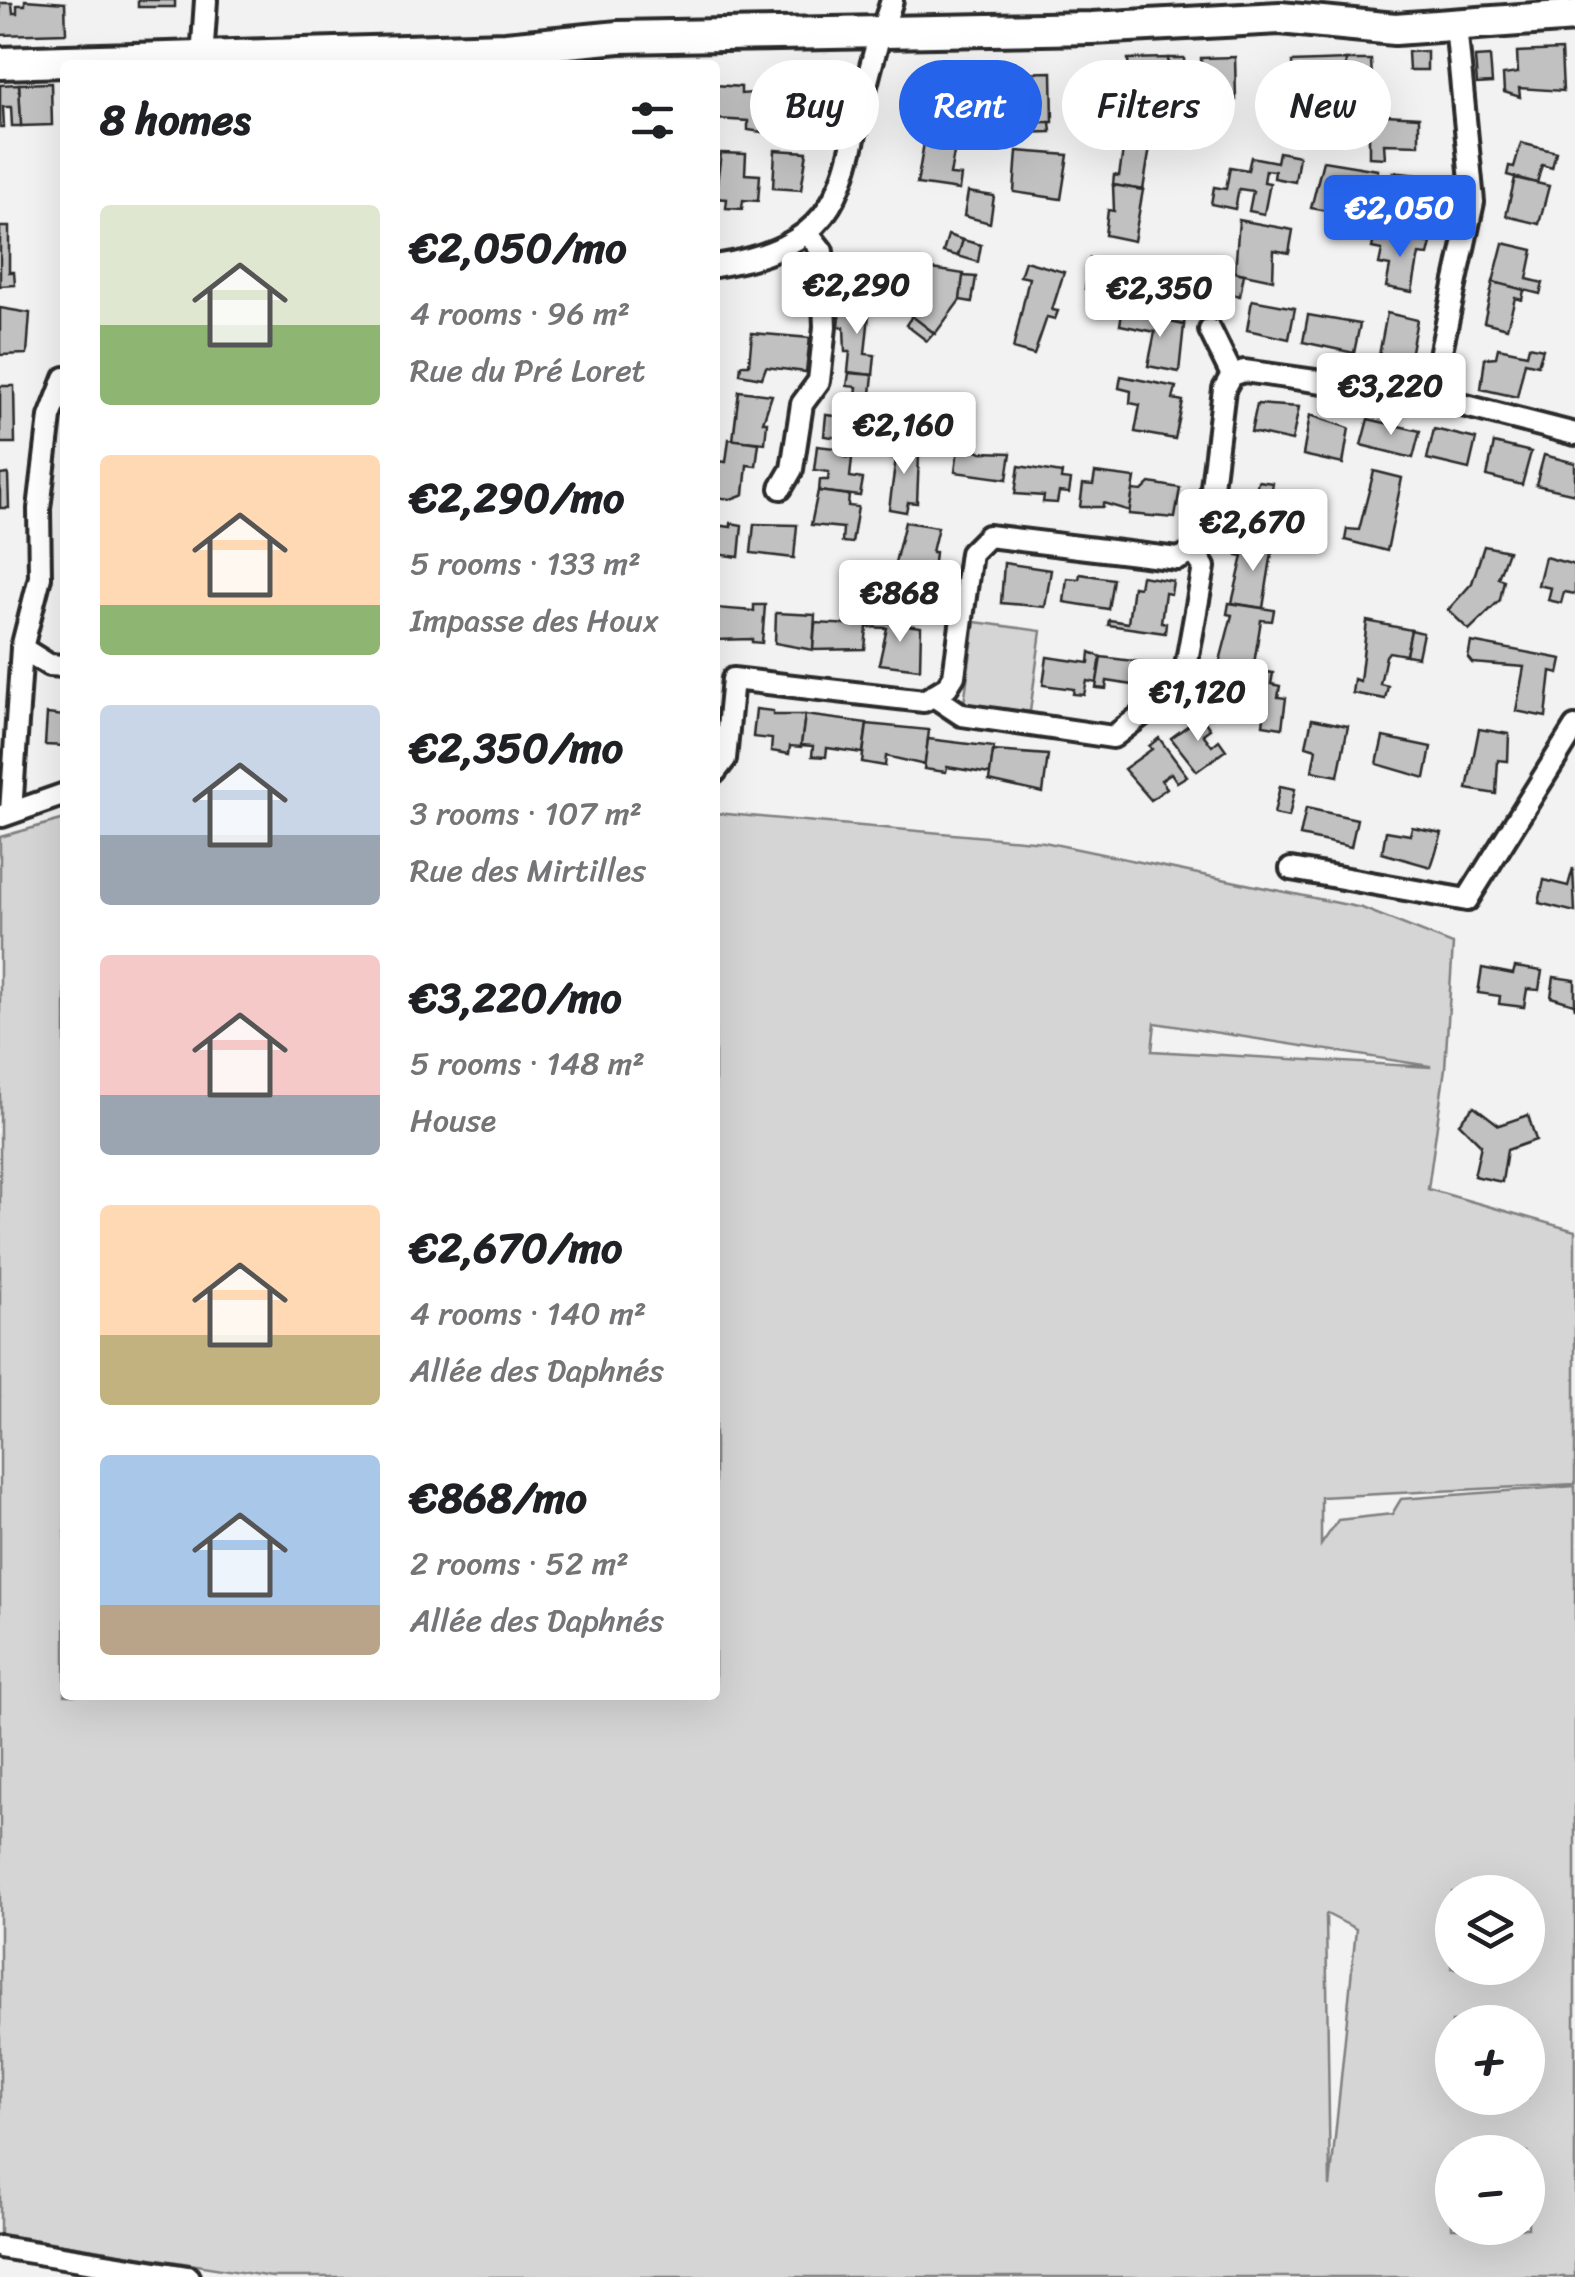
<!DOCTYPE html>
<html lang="en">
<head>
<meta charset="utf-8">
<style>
  body { margin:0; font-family:Sriracha,sans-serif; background:#f2f2f2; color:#202124; height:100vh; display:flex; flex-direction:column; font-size:38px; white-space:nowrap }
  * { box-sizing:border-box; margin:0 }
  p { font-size:32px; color:#757577 }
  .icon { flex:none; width:55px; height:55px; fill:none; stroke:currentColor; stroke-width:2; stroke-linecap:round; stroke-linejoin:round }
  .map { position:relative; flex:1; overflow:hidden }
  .side { position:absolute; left:60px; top:60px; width:660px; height:1640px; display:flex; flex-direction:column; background:#fff; border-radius:10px; box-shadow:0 10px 40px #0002 }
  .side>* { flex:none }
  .top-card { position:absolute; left:750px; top:60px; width:675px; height:90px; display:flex; gap:20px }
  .buttons { position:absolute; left:1435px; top:1875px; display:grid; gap:20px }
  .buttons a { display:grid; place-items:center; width:110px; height:110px; border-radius:50%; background:#fff; box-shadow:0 10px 40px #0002; font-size:50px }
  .price { position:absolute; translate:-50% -85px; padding:0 22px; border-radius:10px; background:#fff; color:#222; font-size:32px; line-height:65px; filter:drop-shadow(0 2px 5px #0008) }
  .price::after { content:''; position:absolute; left:50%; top:60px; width:30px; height:22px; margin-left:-15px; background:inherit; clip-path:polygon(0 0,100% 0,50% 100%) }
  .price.selected { background:#2563eb; color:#fff }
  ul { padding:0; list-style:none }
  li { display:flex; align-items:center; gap:30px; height:250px; padding:0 40px }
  li span { display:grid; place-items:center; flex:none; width:280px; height:200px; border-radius:10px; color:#555 }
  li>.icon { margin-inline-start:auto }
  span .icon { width:120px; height:120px; fill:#fffc; stroke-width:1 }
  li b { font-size:42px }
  h2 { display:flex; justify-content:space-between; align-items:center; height:120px; padding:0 40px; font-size:42px }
  .pill { padding:0 35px; border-radius:45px; background:#fff; box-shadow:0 10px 40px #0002; font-size:35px; line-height:90px }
  .pill.selected { background:#2563eb; color:#fff }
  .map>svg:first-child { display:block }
  .green { fill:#d5d5d5; stroke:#808080; stroke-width:2.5; fill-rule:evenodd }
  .building { fill:#c1c1c1; stroke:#2b2b2b; stroke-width:2.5 }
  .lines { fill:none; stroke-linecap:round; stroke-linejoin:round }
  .minor-casing { stroke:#2b2b2b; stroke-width:28 }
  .secondary-casing { stroke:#2b2b2b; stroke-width:38 }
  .minor { stroke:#fff; stroke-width:20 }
  .secondary { stroke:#fff; stroke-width:30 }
</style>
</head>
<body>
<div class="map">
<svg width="1575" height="2277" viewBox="0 0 1575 2277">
  <rect width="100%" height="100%" fill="#f2f2f2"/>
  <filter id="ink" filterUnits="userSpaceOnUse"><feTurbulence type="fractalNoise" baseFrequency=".01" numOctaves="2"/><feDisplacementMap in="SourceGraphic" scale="20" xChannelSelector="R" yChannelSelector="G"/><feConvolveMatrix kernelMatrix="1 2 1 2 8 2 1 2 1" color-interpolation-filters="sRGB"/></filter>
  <g filter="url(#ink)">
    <g class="green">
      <polygon points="975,622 1041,631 1030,712 964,703"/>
      <path d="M715 813 1044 842 1362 908 1453 944 1445 1068 1428 1189 1575 1231V1484L1321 1497V1545L1338 1520 1392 1514 1401 1499 1575 1486V2277H272L0 2234V837L65 819V1695H715ZM1155 1023 1430 1066V1067L1152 1051ZM1452 1892H1528V1968H1452ZM1327 1914 1356 1929 1330 2187 1326 1915ZM1452 2022H1528V2098H1452ZM1452 2152H1528V2228H1452Z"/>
    </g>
    <g class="building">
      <polygon points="25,0 65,3 66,33 0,35 0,3 12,3 13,13 17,13 17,5 25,5"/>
      <rect x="138" y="0" width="37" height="7"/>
      <polygon points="1561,50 1563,91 1519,88 1520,97 1504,92 1503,75 1518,73 1517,52"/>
      <polygon points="1427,51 1427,70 1409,70 1408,52"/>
      <polygon points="1490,56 1492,83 1477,84 1475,57"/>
      <polygon points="1235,57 1236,100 1224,100 1224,88 1202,88 1201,58"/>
      <polygon points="1168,58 1184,58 1185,90 1169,90"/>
      <polygon points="1168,58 1170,126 1170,132 1154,127 1149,85 1130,85 1128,59"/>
      <polygon points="1346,60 1346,89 1298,90 1298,80 1293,80 1292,62"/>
      <polygon points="1346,60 1371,60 1372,78 1358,79 1357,93 1346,93"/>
      <polygon points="935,72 975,78 973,89 964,87 957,136 931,132"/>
      <polygon points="1052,72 1053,122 1008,123 1007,73"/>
      <polygon points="800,73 829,75 827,95 820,95 818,121 824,122 823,140 800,138 801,121 785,120 788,86 799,87"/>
      <polygon points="990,73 1007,73 1008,102 990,102"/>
      <polygon points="51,83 52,125 21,126 19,84"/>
      <polygon points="19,84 21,126 12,126 11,107 3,107 4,127 0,127 0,85"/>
      <polygon points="715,85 741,87 741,94 765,92 762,132 748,130 748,121 715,119"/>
      <polygon points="964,87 973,89 966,137 957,136"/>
      <polygon points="1130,87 1131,120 1117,116 1116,88"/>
      <polygon points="1369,114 1419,117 1419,145 1384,144 1385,158 1369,157"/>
      <polygon points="1017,122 1050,122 1051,132 1017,133"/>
      <polygon points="1170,126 1187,130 1184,145 1168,142"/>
      <polygon points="926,131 957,136 950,175 961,176 959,190 917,184"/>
      <polygon points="1125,137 1151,141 1143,190 1113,185 1114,175 1119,176"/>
      <polygon points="1521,143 1556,152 1552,168 1542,165 1537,183 1507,175 1509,166 1514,167"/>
      <polygon points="775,150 807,152 801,190 773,188"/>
      <polygon points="1017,151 1068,155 1061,199 1014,192"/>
      <polygon points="1279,152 1299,156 1295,182 1274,178 1275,171 1266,170 1264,182 1270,183 1264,214 1249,211 1253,191 1239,189 1235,209 1211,204 1214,187 1226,189 1230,167 1248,170 1251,157 1277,162"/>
      <polygon points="721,153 746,154 745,174 760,175 758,201 743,200 742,209 726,208 727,199 715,198"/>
      <polygon points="1323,161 1378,170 1373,192 1350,188 1353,192 1349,215 1311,208"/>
      <polygon points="1393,172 1442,178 1437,207 1400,201 1398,210 1381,207 1382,197 1389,198"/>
      <polygon points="1515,178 1549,186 1539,224 1506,216"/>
      <polygon points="1113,185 1143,190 1134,241 1105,235 1108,210 1114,211"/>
      <polygon points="968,192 994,196 990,223 964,216"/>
      <polygon points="1239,220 1293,230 1289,253 1274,250 1273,280 1235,272"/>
      <polygon points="0,227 9,227 9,272 14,272 15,285 0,286"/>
      <polygon points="1375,234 1431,243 1428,255 1419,254 1412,292 1386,287 1390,266 1379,264 1382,250 1372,248"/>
      <polygon points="948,235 963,240 958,256 943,252"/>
      <polygon points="963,240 981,245 978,262 958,256"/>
      <polygon points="1503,243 1533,250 1527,279 1543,283 1540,294 1493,282"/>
      <polygon points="1090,258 1119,263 1114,294 1085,289"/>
      <polygon points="1025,261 1064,272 1052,310 1058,311 1055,319 1047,317 1034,355 1013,349 1029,278 1020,276"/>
      <polygon points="1158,268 1190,274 1184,325 1155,319 1156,311 1148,306"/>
      <polygon points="932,269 964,274 960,300 935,334 911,316 927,295"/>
      <polygon points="1228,271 1244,274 1240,296 1223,292"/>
      <polygon points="963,276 976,277 972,302 960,300"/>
      <polygon points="1493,282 1524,290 1522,300 1515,298 1507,328 1484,322"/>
      <polygon points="1252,300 1295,308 1289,339 1247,330"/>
      <polygon points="841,302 870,305 865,354 875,355 873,375 848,372 850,352 845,352 844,327 839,327"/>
      <polygon points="0,308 30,313 27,354 0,355"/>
      <polygon points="1122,312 1184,325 1179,372 1148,366 1155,332 1120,325"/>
      <polygon points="1387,313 1417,320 1409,361 1379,355"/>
      <polygon points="1308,315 1360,324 1354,353 1303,342"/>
      <polygon points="912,316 934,333 927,341 906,325"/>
      <polygon points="752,333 810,338 806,372 766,367 762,378 740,374 741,365 749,365"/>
      <polygon points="1529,346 1543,349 1538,365 1525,362 1517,397 1481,389 1485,358 1496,357 1498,348 1527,354"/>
      <polygon points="849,373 873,375 866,441 824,436 826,415 845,417 844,408 855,406 857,387 847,386"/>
      <polygon points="1121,376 1176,387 1173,399 1183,401 1175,439 1135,432 1140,405 1130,403 1131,391 1119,388"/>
      <polygon points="0,386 14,386 15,443 0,443"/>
      <polygon points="739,391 772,395 763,422 767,422 765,443 733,440"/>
      <polygon points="1257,404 1299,407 1292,441 1251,432"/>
      <polygon points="869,411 915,419 918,425 869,417"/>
      <polygon points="1310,415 1349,428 1343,464 1303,455"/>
      <polygon points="1368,419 1420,431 1413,458 1361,445"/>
      <polygon points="1434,429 1476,439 1469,469 1427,459"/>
      <polygon points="729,439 759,443 756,466 747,465 744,494 731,499 715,497 718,461 726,462"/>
      <polygon points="1494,443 1531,452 1522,485 1487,476"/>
      <polygon points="892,444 915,447 919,455 917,503 908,502 906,512 889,509 896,458 890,458"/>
      <polygon points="817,446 844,449 843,457 852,458 850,477 863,479 860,496 819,491 820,480 828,480 829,472 814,470"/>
      <polygon points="970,447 981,452 1011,453 1007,479 955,472 958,448"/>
      <polygon points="1544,455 1575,463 1575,494 1536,485"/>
      <polygon points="1019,466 1062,473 1061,479 1071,480 1069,493 1059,492 1057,503 1043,502 1044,496 1015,494"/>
      <polygon points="1374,471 1402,478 1387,551 1345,540 1347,529 1359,530"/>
      <polygon points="1095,473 1135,478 1130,511 1103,503 1103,507 1080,507 1083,484 1093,485"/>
      <polygon points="8,474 9,508 0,508 0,475"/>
      <polygon points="1258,481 1273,483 1271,495 1284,497 1280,522 1271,522 1268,545 1243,542 1245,501 1254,502"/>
      <polygon points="1150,483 1180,488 1175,518 1129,514 1133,490 1142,491"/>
      <polygon points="818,491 849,495 848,506 858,507 852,543 842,542 843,528 811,525"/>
      <polygon points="905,522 938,527 932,552 935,552 933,572 894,567"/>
      <polygon points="731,523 742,525 739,557 715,554 715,525 731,527"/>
      <polygon points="754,524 797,525 794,558 751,553"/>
      <polygon points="1239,541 1273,546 1263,608 1232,603 1243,556 1237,555"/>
      <polygon points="1484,546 1508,551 1498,578 1504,580 1500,600 1469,630 1448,610 1472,583"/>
      <polygon points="1545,557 1575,565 1575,594 1564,592 1561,603 1548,600 1551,588 1538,585"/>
      <polygon points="1004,563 1051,570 1045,607 1001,603"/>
      <polygon points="894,567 933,572 924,616 887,611"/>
      <polygon points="1080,574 1113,579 1108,609 1064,602 1067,578 1079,579"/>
      <polygon points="1141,576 1173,581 1171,594 1165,593 1161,622 1166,623 1165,633 1108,625 1109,620 1128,623 1133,586 1139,587"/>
      <polygon points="1229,603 1274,610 1272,621 1261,620 1253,670 1219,665 1232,615 1227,614"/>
      <polygon points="754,605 765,605 762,643 752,642 752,639 715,640 716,608 754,611"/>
      <polygon points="776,613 815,615 813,650 775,643"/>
      <polygon points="855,615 868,617 865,649 813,650 815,623 854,625"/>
      <polygon points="867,620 921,627 920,669 879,664 887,628 867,627"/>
      <polygon points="1367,621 1411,630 1406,655 1389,652 1386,656 1380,684 1388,686 1385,699 1352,693 1354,679 1360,681"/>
      <polygon points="1411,630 1423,633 1418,657 1406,655"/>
      <polygon points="1471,642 1562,659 1559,673 1551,671 1546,717 1516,711 1524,667 1472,663 1468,658"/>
      <polygon points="1090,652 1101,657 1097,683 1087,681 1084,695 1073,694 1074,689 1043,685 1047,657 1089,663"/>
      <polygon points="1101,657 1142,662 1138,686 1107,681 1106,689 1096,688"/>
      <polygon points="1246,669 1273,673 1271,684 1280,686 1278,697 1286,698 1282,728 1263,725 1264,717 1243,713"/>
      <polygon points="756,709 773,711 773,715 805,715 801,747 790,746 789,754 771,751 772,739 753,737"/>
      <polygon points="47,714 65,716 65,746 45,745"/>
      <polygon points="805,715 867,723 863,753 827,748 826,757 812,756 813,746 801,745"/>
      <polygon points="1201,716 1210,729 1203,734 1212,746 1219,740 1226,750 1197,771 1171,738"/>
      <polygon points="1312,719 1348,726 1338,776 1312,771 1316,749 1306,746"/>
      <polygon points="867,724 929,730 925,765 886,756 885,766 862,762"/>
      <polygon points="1479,729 1509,734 1508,761 1498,760 1496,794 1467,789"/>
      <polygon points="1383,737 1431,747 1425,778 1377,764"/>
      <polygon points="1159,738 1187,776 1177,782 1171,773 1161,780 1167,788 1151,800 1124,769 1152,749 1149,746"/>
      <polygon points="928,739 994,747 990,774 947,767 946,772 924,769"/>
      <polygon points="993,751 1048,755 1043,793 989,781"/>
      <polygon points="1280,786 1295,789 1289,817 1274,814"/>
      <polygon points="1306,808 1357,819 1351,847 1300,836"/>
      <polygon points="1412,827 1442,833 1431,867 1382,853 1386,831 1410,835"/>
      <polygon points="1573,868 1575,912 1539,903 1544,880 1568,886"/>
      <polygon points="1515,967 1542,971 1539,990 1527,989 1524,1007 1499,1004 1500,996 1478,993 1482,968 1513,974"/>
      <polygon points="1554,977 1575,980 1575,1009 1574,1004 1551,997"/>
      <polygon points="1474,1106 1499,1125 1528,1115 1536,1140 1507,1150 1502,1182 1474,1176 1481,1145 1459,1123"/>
    </g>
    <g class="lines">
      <g class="minor-casing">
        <g id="minor">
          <polyline points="202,59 206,0"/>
          <path d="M715 266C857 244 841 171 873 59 878 39 886 20 892 0"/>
          <polyline points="1210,330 1232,375"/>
          <polyline points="1431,397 1473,202 1456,25"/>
          <polyline points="781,488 792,469 802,404 819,381 825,327 822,251 807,232"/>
          <polyline points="1194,552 1206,536 1224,389 1232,375 1244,371 1431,397 1575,434"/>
          <polyline points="22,648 49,665 65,666"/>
          <polyline points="935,697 962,715 1113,737 1183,683 1204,567 1194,552"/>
          <polyline points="715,772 725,759 733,679 924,701 947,687 954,676 971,553 988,536 1178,559 1194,552"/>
          <polyline points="11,812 22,648 40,577 39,509 50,417 65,378"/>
          <polyline points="2,816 65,794"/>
          <polyline points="1291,869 1467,900 1575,727"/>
          <polyline points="0,2247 188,2277"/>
        </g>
      </g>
      <g class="secondary-casing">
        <polyline id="secondary" points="0,63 506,48 619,37 1092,28 1280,18 1395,29 1575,16"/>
      </g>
      <use href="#minor" class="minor"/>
      <use href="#secondary" class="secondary"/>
    </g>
  </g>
</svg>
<div class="buttons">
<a><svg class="icon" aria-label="layers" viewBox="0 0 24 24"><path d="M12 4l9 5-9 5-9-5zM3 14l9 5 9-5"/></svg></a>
<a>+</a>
<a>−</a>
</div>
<b class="price selected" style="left:1400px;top:260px">€2,050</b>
<b class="price" style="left:857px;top:337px">€2,290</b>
<b class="price" style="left:1160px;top:340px">€2,350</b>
<b class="price" style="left:1391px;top:438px">€3,220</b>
<b class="price" style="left:904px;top:477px">€2,160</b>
<b class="price" style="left:1253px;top:574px">€2,670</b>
<b class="price" style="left:900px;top:645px">€868</b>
<b class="price" style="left:1198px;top:744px">€1,120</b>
<div class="top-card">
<a class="pill">Buy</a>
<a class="pill selected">Rent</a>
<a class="pill">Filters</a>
<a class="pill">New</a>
</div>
<section class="side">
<h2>8 homes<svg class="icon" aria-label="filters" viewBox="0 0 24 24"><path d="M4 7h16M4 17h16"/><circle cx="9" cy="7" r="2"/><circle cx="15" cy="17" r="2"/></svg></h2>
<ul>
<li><span style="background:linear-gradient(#dfe7d0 60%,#8fb573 0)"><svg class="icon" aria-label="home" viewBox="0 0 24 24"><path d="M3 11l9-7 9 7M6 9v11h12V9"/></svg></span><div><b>€2,050/mo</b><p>4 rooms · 96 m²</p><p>Rue du Pré Loret</p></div></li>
<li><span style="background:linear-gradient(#ffd9b3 75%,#8fb573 0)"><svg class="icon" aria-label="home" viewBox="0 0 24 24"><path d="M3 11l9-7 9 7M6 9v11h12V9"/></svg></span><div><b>€2,290/mo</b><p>5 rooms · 133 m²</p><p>Impasse des Houx</p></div></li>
<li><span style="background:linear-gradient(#c9d6e8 65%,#9aa5b1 0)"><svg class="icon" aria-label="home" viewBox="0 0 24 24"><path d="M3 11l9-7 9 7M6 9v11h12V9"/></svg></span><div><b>€2,350/mo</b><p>3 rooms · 107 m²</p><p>Rue des Mirtilles</p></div></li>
<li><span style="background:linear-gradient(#f6c9c9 70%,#9aa5b1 0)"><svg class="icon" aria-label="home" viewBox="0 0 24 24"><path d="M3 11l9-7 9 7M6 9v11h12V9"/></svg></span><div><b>€3,220/mo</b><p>5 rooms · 148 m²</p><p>House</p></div></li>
<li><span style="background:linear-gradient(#ffd9b3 65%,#c2b280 0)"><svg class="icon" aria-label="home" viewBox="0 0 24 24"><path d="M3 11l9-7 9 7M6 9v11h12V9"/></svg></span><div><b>€2,670/mo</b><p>4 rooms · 140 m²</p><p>Allée des Daphnés</p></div></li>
<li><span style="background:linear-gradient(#a9c7e8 75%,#b9a48a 0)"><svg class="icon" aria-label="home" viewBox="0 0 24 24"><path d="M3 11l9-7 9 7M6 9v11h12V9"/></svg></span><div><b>€868/mo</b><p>2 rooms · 52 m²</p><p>Allée des Daphnés</p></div></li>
</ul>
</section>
</div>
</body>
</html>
